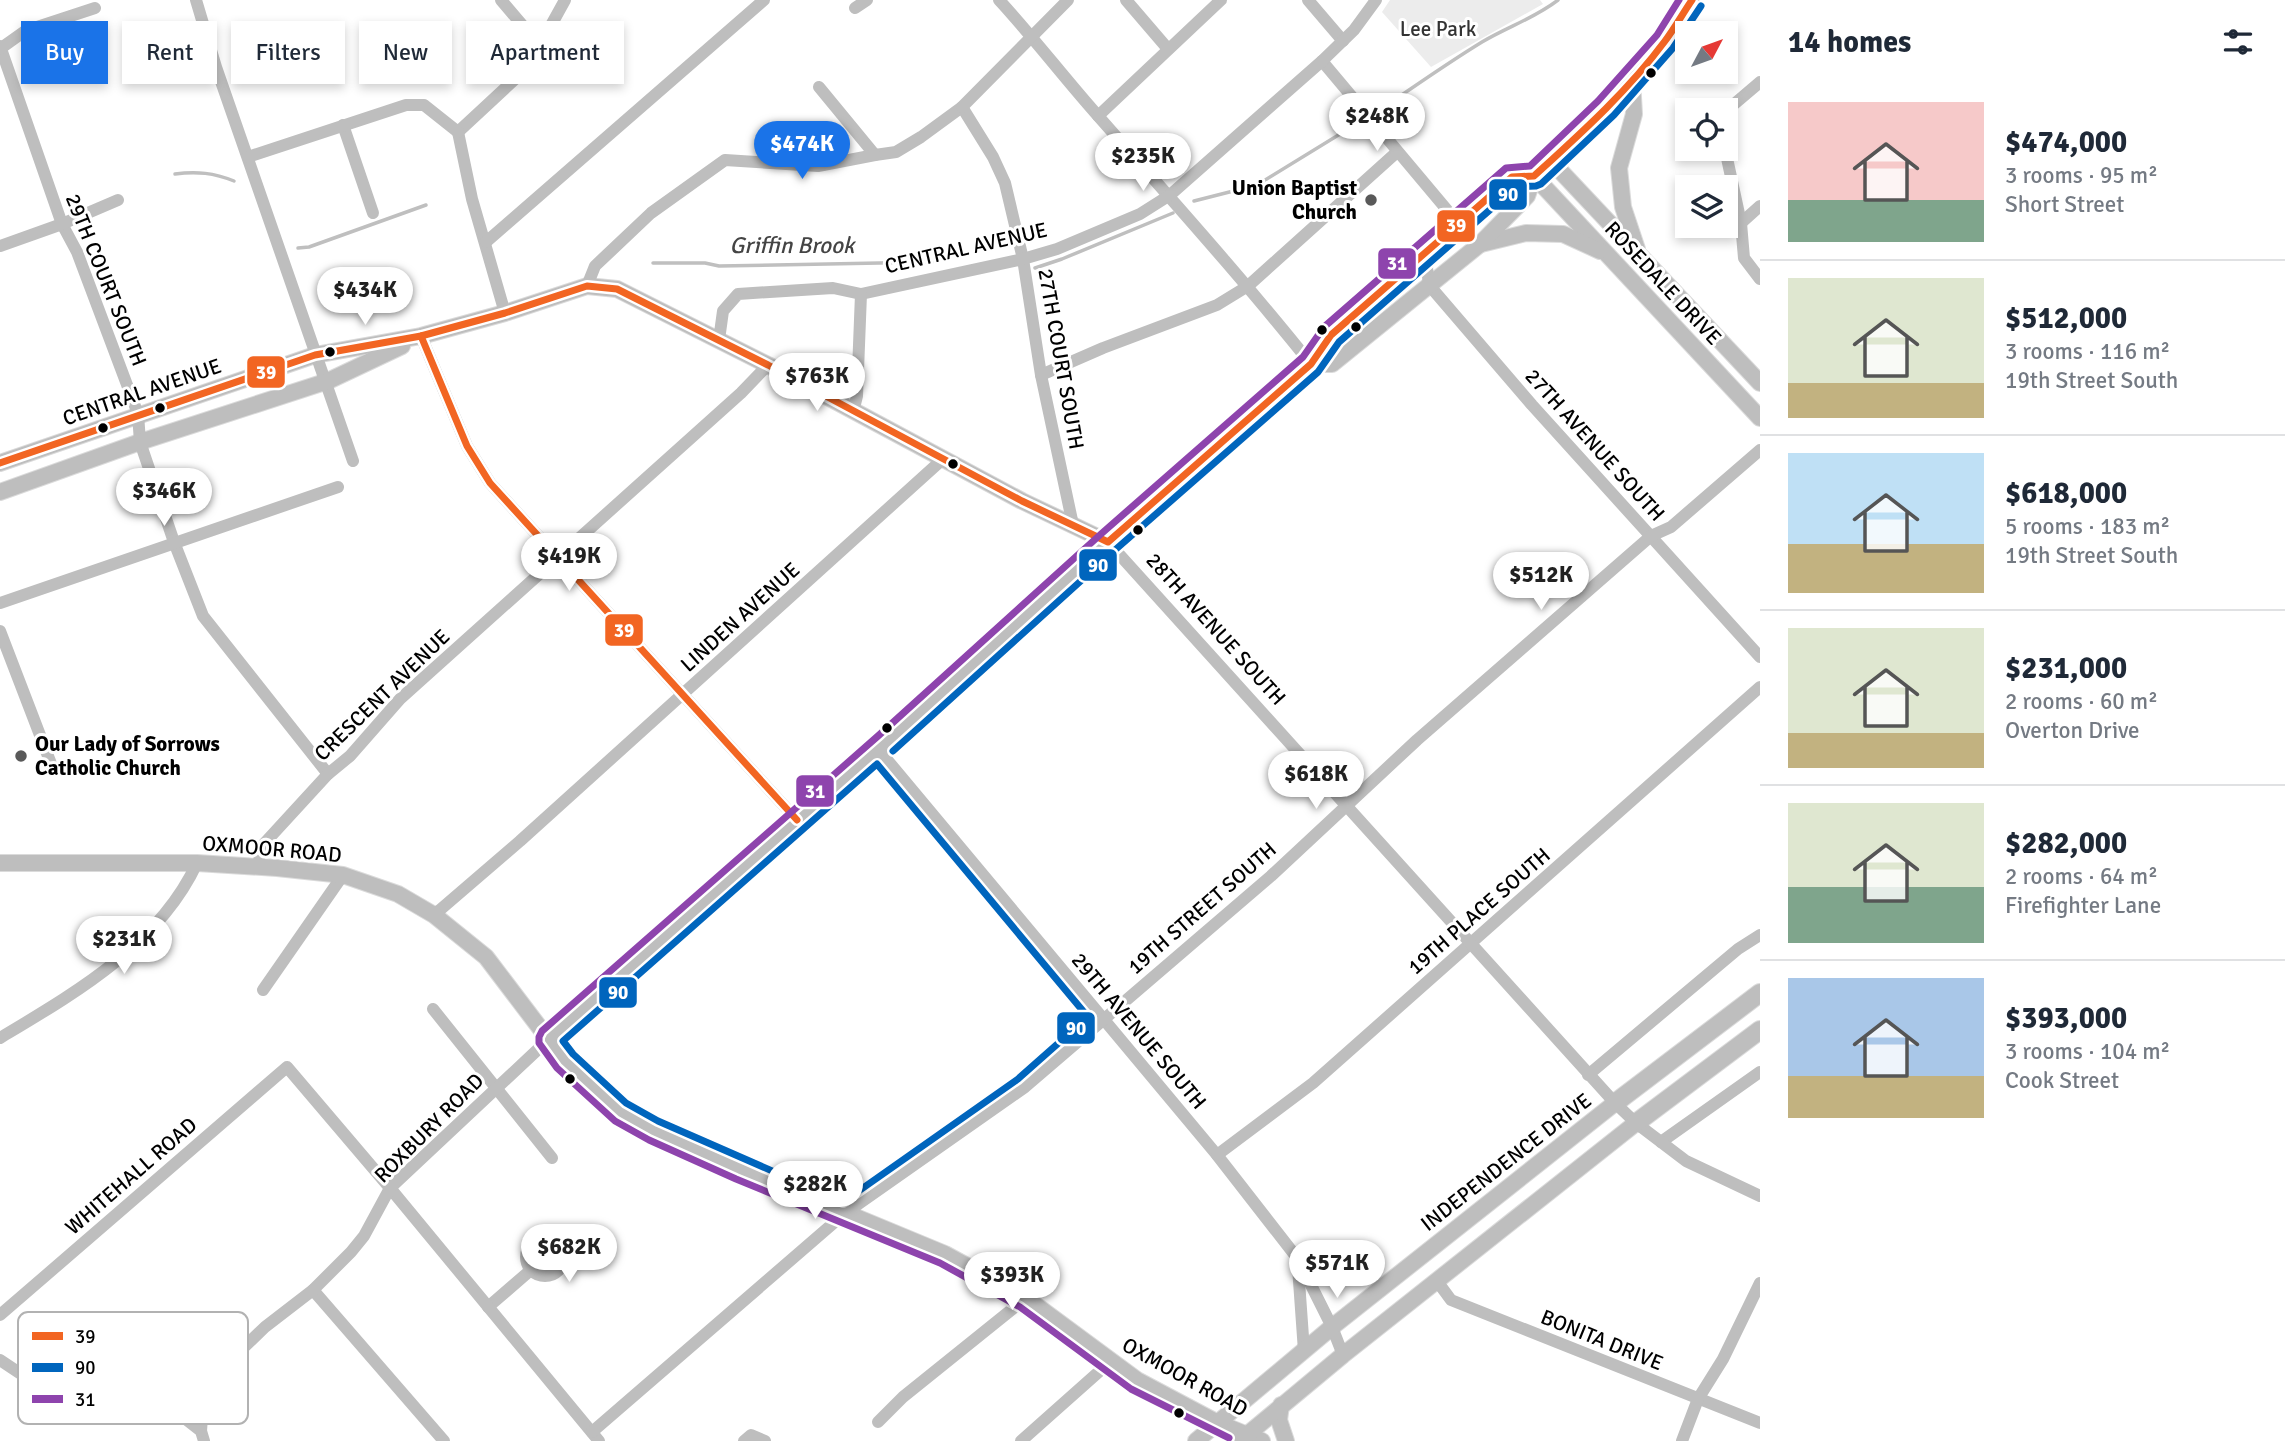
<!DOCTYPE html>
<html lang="en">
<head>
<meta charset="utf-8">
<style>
  body { margin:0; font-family:Signika,sans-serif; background:#f2f2f3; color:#1f2937; height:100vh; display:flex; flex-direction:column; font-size:26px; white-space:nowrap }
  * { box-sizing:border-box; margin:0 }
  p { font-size:23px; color:#747a83 }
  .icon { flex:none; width:38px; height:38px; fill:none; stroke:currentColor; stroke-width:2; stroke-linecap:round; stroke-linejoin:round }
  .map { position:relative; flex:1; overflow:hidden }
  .details { display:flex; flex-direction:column; background:#fff; width:525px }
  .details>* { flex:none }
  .banner { position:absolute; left:21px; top:21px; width:665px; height:63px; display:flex; gap:14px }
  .needle { width:46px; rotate:49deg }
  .controls { position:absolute; left:1675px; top:21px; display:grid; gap:14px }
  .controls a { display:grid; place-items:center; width:63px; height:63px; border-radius:0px; background:#fff; box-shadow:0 4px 10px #0003; font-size:35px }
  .price { position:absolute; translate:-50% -60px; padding:0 16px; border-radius:24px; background:#fff; color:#222; font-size:23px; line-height:46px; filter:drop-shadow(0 2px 4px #0008) }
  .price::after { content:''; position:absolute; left:50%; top:42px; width:21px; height:16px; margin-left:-10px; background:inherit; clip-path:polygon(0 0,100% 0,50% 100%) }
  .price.active { background:#1a73e8; color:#fff }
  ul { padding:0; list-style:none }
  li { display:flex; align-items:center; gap:21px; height:175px; padding:0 28px }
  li+li { border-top:2px solid #e0e1e3 }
  li span { display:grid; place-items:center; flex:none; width:196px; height:140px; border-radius:0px; color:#555 }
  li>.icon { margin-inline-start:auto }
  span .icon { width:84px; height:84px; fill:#fffc; stroke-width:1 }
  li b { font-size:30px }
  h2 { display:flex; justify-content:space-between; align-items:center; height:84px; padding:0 28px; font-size:30px }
  .pill { padding:0 24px; border-radius:0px; background:#fff; box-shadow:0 4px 10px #0003; font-size:24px; line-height:63px }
  .pill.active { background:#1a73e8; color:#fff }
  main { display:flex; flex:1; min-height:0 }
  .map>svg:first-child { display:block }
  .green { fill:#ececec }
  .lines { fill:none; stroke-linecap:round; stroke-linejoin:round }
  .stream { stroke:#bfbfbf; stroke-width:3.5 }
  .major-casing { stroke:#dbdbdb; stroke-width:18 }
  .highway-casing { stroke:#dbdbdb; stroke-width:20 }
  .minor { stroke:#bebebe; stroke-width:12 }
  .major { stroke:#bebebe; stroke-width:16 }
  .highway { stroke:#bebebe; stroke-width:18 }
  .bus-1-casing { stroke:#fff; stroke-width:12 }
  .bus-2-casing { stroke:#fff; stroke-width:12 }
  .bus-3-casing { stroke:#fff; stroke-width:12 }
  .bus-1 { stroke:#f26522; stroke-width:7 }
  .bus-2 { stroke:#0065bd; stroke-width:7 }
  .bus-3 { stroke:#8e44ad; stroke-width:7 }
  .bus-dot { fill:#000; stroke:#fff; stroke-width:2.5 }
  .poi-dot { fill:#595959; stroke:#fff; stroke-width:2.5 }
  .labels { text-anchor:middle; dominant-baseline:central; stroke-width:6; stroke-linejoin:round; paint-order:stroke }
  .park-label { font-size:21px; fill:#333; stroke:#fff }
  .poi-label { font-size:21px; font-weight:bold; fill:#000; stroke:#fff; text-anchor:end }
  .street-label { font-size:21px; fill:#000; stroke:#fff }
  .water-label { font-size:23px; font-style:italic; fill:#444; stroke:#fff }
  .key { fill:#fff; stroke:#b2b2b2; stroke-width:2 }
  .key-label { font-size:19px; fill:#000 }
  .line-badge { stroke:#fff; stroke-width:2.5 }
  .badge-label { font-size:19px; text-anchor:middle; font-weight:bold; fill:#fff }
</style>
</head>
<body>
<main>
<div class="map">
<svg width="1760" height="1441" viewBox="0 0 1760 1441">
  <rect width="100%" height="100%" fill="#fff"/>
  <polygon class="green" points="1390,0 1540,0 1543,4 1431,67 1382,12"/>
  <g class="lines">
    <g class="stream">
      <path d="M1377 112C1412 88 1446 64 1482 42 1507 27 1535 18 1558 0"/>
      <path d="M175 174C197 171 214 173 234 181"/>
      <polyline points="1194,201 1257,185 1358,123"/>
      <polyline points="298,248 309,247 426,205"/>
      <polyline points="653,263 705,263 719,266 932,262"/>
      <polyline points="1035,268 1062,259 1173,213"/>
    </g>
    <g class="major-casing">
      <g id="major">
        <polyline points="1632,80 1634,114 1619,168 1623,207 1637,249"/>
        <polyline points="1551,161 1760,383"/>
        <polyline points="1534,176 1760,418"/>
        <polyline points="1481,244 1526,233 1563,234 1600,251"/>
        <polyline points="1311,364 1332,364 1479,245 1527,196 1534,176"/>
        <polyline points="0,463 315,355 421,336 505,313 587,286 617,289 768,365 1022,501 1108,542 1311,364 1331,335 1458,223 1512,177 1534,176 1575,138 1606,108 1665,41 1692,0"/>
        <polyline points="0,492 140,442 328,381 402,346"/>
        <polyline points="0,863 197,863 277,868 343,875 398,894 434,915 486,957 565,1061 620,1112 653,1130 740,1169 945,1254 1026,1298 1137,1380 1218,1423 1262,1441"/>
        <polyline points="1281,1405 1279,1420 1286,1441"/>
        <polyline points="1242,1439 1343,1355 1636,1123"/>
        <polyline points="1196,1441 1332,1327 1615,1103"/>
      </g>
    </g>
    <g class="highway-casing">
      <g id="highway">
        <polyline points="1615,1103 1760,993"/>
        <polyline points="1636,1123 1760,1030"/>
      </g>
    </g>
    <g class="minor">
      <polyline points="196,0 216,67 353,461"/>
      <polyline points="501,0 540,46"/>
      <path d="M999 0C1034 38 1065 79 1099 117 1171 199 1243 279 1311 364"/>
      <polyline points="1126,0 1168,49"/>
      <polyline points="1308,0 1343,41"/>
      <polyline points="855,8 867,0"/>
      <polyline points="0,46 62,224 77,252 138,414 140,442 174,542 203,616 328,774"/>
      <polyline points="0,49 25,31 95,8"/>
      <polyline points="1322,61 1458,223"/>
      <polyline points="819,87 875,155 896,152 921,137 962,107 993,157 1005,183 1023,259 1041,375 1073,525"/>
      <polyline points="962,107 1068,0"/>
      <polyline points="1726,111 1760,82"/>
      <polyline points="1098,116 1221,0"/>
      <polyline points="343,125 373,213"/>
      <polyline points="458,132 472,199 505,313"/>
      <polyline points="458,132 528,67 565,0"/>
      <polyline points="1725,149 1741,223 1744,258 1760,279"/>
      <polyline points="248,157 406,105 424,105 458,132"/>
      <polyline points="1741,223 1760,206"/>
      <polyline points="486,242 764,0"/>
      <polyline points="0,246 62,224 118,200"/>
      <polyline points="1430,247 1427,268 1429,285 1532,405 1760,657"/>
      <polyline points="587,286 595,266 651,213 725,160 818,166 875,155"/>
      <polyline points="421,336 467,446 490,483 797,820"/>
      <polyline points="719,340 723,311 738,294 833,288 861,294 1023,259 1057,249 1140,214 1170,195 1322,61 1354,30 1376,0"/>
      <polyline points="1041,375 1103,348 1217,305 1248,286 1397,152"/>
      <polyline points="853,412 857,396 861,294"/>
      <polyline points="0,603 338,487"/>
      <polyline points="0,631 53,769"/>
      <polyline points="878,749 1217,1155 1298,1259 1332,1327 1343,1355"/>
      <polyline points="258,868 261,847 328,774 350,756 400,699 741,393 768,365"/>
      <polyline points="434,915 520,841 944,458"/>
      <polyline points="263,990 343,875"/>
      <polyline points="433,1009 552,1158"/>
      <path d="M0 1038C75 993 159 945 197 863"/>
      <polyline points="1588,1075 1738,949 1760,935"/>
      <polyline points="1661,1142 1760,1072"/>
      <polyline points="1217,1155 1313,1083 1760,687"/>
      <circle cx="545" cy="1257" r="19"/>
      <polyline points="1298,1267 1304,1351"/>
      <polyline points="1437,1281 1451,1300 1760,1423"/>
      <polyline points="313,1290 444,1441"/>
      <polyline points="488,1307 532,1269"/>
      <polyline points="0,1315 287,1067 390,1188 599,1441"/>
      <polyline points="0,1360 27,1378 101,1401 178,1413 201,1431 204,1441"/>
      <polyline points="878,1422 903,1397 1026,1298"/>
      <polyline points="201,1431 203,1403 213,1382 239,1352 265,1327 313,1290 351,1252 364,1236 390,1188 549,1039 885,744 1108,542 1615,1103 1636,1123 1686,1161 1760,1196"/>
      <polyline points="592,1432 844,1214 1025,1087 1271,876 1417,740 1651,536 1671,527 1760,450"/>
      <polyline points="744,1441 751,1435 765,1441"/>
      <polyline points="1021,1441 1111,1361"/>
      <polyline points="1682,1441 1698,1399 1723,1359 1760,1283"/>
    </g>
    <use href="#major" class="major"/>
    <use href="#highway" class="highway"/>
    <g class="bus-1-casing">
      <g id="bus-1">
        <polyline points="421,336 467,446 490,483 797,820"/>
        <path d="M0 463 315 355 421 336 505 313 587 286 617 289 768 365 1022 501 1108 542 1311 364 1331 335 1512 177 1534 176C1580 134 1628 91 1665 41 1675 28 1683 13 1692 0"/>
      </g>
    </g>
    <g class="bus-2-casing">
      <g id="bus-2">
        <polyline points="893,751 1115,550 1318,372 1339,342 1516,187 1536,186 1541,184 1614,115 1673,48 1701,6"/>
        <polygon points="877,764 1088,1017 1018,1079 843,1202 658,1121 626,1103 573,1054 563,1041"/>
      </g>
    </g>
    <g class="bus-3-casing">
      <polyline id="bus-3" points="1229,1438 1131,1389 1020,1307 940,1263 736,1179 649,1140 615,1121 557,1068 539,1043 539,1037 542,1031 878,736 1101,534 1303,357 1324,327 1506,168 1530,166 1598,101 1657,35 1679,0"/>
    </g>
    <use href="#bus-1" class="bus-1"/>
    <use href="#bus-2" class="bus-2"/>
    <use href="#bus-3" class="bus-3"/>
  </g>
  <g class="bus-dot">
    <circle cx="1651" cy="73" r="6"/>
    <circle cx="1356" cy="327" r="6"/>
    <circle cx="1322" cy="330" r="6"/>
    <circle cx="330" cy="352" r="6"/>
    <circle cx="160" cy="408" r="6"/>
    <circle cx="103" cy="428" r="6"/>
    <circle cx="953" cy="464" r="6"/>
    <circle cx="1138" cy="530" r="6"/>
    <circle cx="887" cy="728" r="6"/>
    <circle cx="570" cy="1079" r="6"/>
    <circle cx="1179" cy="1413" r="6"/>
  </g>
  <g class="poi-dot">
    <circle cx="1371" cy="200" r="7"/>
    <circle cx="21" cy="756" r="7"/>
  </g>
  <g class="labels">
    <g class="park-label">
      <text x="1438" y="29">Lee Park</text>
    </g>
    <g class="poi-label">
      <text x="1357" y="188">Union Baptist<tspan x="1357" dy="24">Church</tspan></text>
      <text x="35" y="744" text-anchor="start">Our Lady of Sorrows<tspan x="35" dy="24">Catholic Church</tspan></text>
    </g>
    <g class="street-label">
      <text transform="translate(966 248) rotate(-13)">CENTRAL AVENUE</text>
      <text transform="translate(106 280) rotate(68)">29TH COURT SOUTH</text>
      <text transform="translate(1663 283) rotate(47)">ROSEDALE DRIVE</text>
      <text transform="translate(1061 359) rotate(80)">27TH COURT SOUTH</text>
      <text transform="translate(142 392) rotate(-19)">CENTRAL AVENUE</text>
      <text transform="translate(1595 445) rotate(48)">27TH AVENUE SOUTH</text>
      <text transform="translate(740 617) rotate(-42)">LINDEN AVENUE</text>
      <text transform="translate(1216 629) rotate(48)">28TH AVENUE SOUTH</text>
      <text transform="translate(382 695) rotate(-44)">CRESCENT AVENUE</text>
      <text transform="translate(272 849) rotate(5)">OXMOOR ROAD</text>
      <text transform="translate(1202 908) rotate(-41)">19TH STREET SOUTH</text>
      <text transform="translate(1479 911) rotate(-41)">19TH PLACE SOUTH</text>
      <text transform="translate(1139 1031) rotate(50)">29TH AVENUE SOUTH</text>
      <text transform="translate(429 1128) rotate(-45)">ROXBURY ROAD</text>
      <text transform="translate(1506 1162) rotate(-38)">INDEPENDENCE DRIVE</text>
      <text transform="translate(131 1176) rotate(-41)">WHITEHALL ROAD</text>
      <text transform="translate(1602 1340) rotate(22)">BONITA DRIVE</text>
      <text transform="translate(1185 1377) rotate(29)">OXMOOR ROAD</text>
    </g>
    <g class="water-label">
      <text x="792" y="245">Griffin Brook</text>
    </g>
  </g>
  <rect x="18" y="1312" width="230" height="112" rx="10" class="key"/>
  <rect x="32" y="1332" width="31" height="8" fill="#f26522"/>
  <rect x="32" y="1363" width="31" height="9" fill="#0065bd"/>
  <rect x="32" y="1395" width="31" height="8" fill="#8e44ad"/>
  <g class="key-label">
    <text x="75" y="1343">39</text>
    <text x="75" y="1374">90</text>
    <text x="75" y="1406">31</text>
  </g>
  <g class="line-badge">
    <rect x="1488" y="178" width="40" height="33" rx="7" fill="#0065bd"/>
    <rect x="1436" y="209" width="40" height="34" rx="7" fill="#f26522"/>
    <rect x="1377" y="247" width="40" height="33" rx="7" fill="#8e44ad"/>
    <rect x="246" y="355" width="40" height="34" rx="7" fill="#f26522"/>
    <rect x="1078" y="548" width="40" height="34" rx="7" fill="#0065bd"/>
    <rect x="604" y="613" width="40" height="34" rx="7" fill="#f26522"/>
    <rect x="795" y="774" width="40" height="34" rx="7" fill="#8e44ad"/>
    <rect x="598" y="976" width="40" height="33" rx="7" fill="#0065bd"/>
    <rect x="1056" y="1011" width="40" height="34" rx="7" fill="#0065bd"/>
  </g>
  <g class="badge-label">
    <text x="1508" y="201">90</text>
    <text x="1456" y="232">39</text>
    <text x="1397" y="270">31</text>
    <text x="266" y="379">39</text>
    <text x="1098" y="572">90</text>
    <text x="624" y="637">39</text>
    <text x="815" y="798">31</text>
    <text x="618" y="999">90</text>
    <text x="1076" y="1035">90</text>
  </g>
</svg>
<div class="controls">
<a><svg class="needle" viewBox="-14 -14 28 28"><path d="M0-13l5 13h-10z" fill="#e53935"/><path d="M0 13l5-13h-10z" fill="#747a83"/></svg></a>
<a><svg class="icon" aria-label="locate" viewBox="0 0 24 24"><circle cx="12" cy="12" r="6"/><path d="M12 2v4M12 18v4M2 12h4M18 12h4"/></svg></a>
<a><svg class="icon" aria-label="layers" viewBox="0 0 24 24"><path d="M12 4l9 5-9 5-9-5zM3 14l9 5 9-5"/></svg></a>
</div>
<b class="price" style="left:1377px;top:153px">$248K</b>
<b class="price active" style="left:802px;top:181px">$474K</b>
<b class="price" style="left:1143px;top:193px">$235K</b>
<b class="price" style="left:365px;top:327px">$434K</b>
<b class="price" style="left:817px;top:413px">$763K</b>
<b class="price" style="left:164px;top:528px">$346K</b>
<b class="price" style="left:569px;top:593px">$419K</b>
<b class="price" style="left:1541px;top:612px">$512K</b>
<b class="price" style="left:1316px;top:811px">$618K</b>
<b class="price" style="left:124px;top:976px">$231K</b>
<b class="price" style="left:815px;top:1221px">$282K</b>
<b class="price" style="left:569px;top:1284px">$682K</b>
<b class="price" style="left:1337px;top:1300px">$571K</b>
<b class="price" style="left:1012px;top:1312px">$393K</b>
<div class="banner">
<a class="pill active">Buy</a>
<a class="pill">Rent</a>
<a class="pill">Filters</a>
<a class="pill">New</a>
<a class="pill">Apartment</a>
</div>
</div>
<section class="details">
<h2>14 homes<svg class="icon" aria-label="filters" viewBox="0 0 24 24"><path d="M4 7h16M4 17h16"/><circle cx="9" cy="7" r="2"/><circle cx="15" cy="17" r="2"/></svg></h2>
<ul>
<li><span style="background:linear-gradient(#f6c9c9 70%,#7fa58c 0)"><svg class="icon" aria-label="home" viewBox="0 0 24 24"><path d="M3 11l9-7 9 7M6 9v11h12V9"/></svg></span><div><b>$474,000</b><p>3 rooms · 95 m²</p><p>Short Street</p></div></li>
<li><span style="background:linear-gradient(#dfe7d0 75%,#c2b280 0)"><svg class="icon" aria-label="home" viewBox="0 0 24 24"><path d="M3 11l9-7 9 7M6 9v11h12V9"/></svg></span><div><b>$512,000</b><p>3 rooms · 116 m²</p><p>19th Street South</p></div></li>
<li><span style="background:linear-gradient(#bfe0f5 65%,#c2b280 0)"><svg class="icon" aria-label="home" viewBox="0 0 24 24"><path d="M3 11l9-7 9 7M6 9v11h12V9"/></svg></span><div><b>$618,000</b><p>5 rooms · 183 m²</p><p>19th Street South</p></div></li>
<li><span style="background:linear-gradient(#dfe7d0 75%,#c2b280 0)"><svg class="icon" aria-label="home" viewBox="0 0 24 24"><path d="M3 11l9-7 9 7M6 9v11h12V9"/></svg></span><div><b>$231,000</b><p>2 rooms · 60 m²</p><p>Overton Drive</p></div></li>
<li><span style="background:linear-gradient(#dfe7d0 60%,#7fa58c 0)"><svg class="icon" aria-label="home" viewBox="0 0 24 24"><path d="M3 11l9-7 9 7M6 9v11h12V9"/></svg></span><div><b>$282,000</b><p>2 rooms · 64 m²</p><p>Firefighter Lane</p></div></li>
<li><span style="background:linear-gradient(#a9c7e8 70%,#c2b280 0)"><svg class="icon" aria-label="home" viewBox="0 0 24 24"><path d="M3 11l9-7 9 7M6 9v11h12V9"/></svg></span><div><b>$393,000</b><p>3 rooms · 104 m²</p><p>Cook Street</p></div></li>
</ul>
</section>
</main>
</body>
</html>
